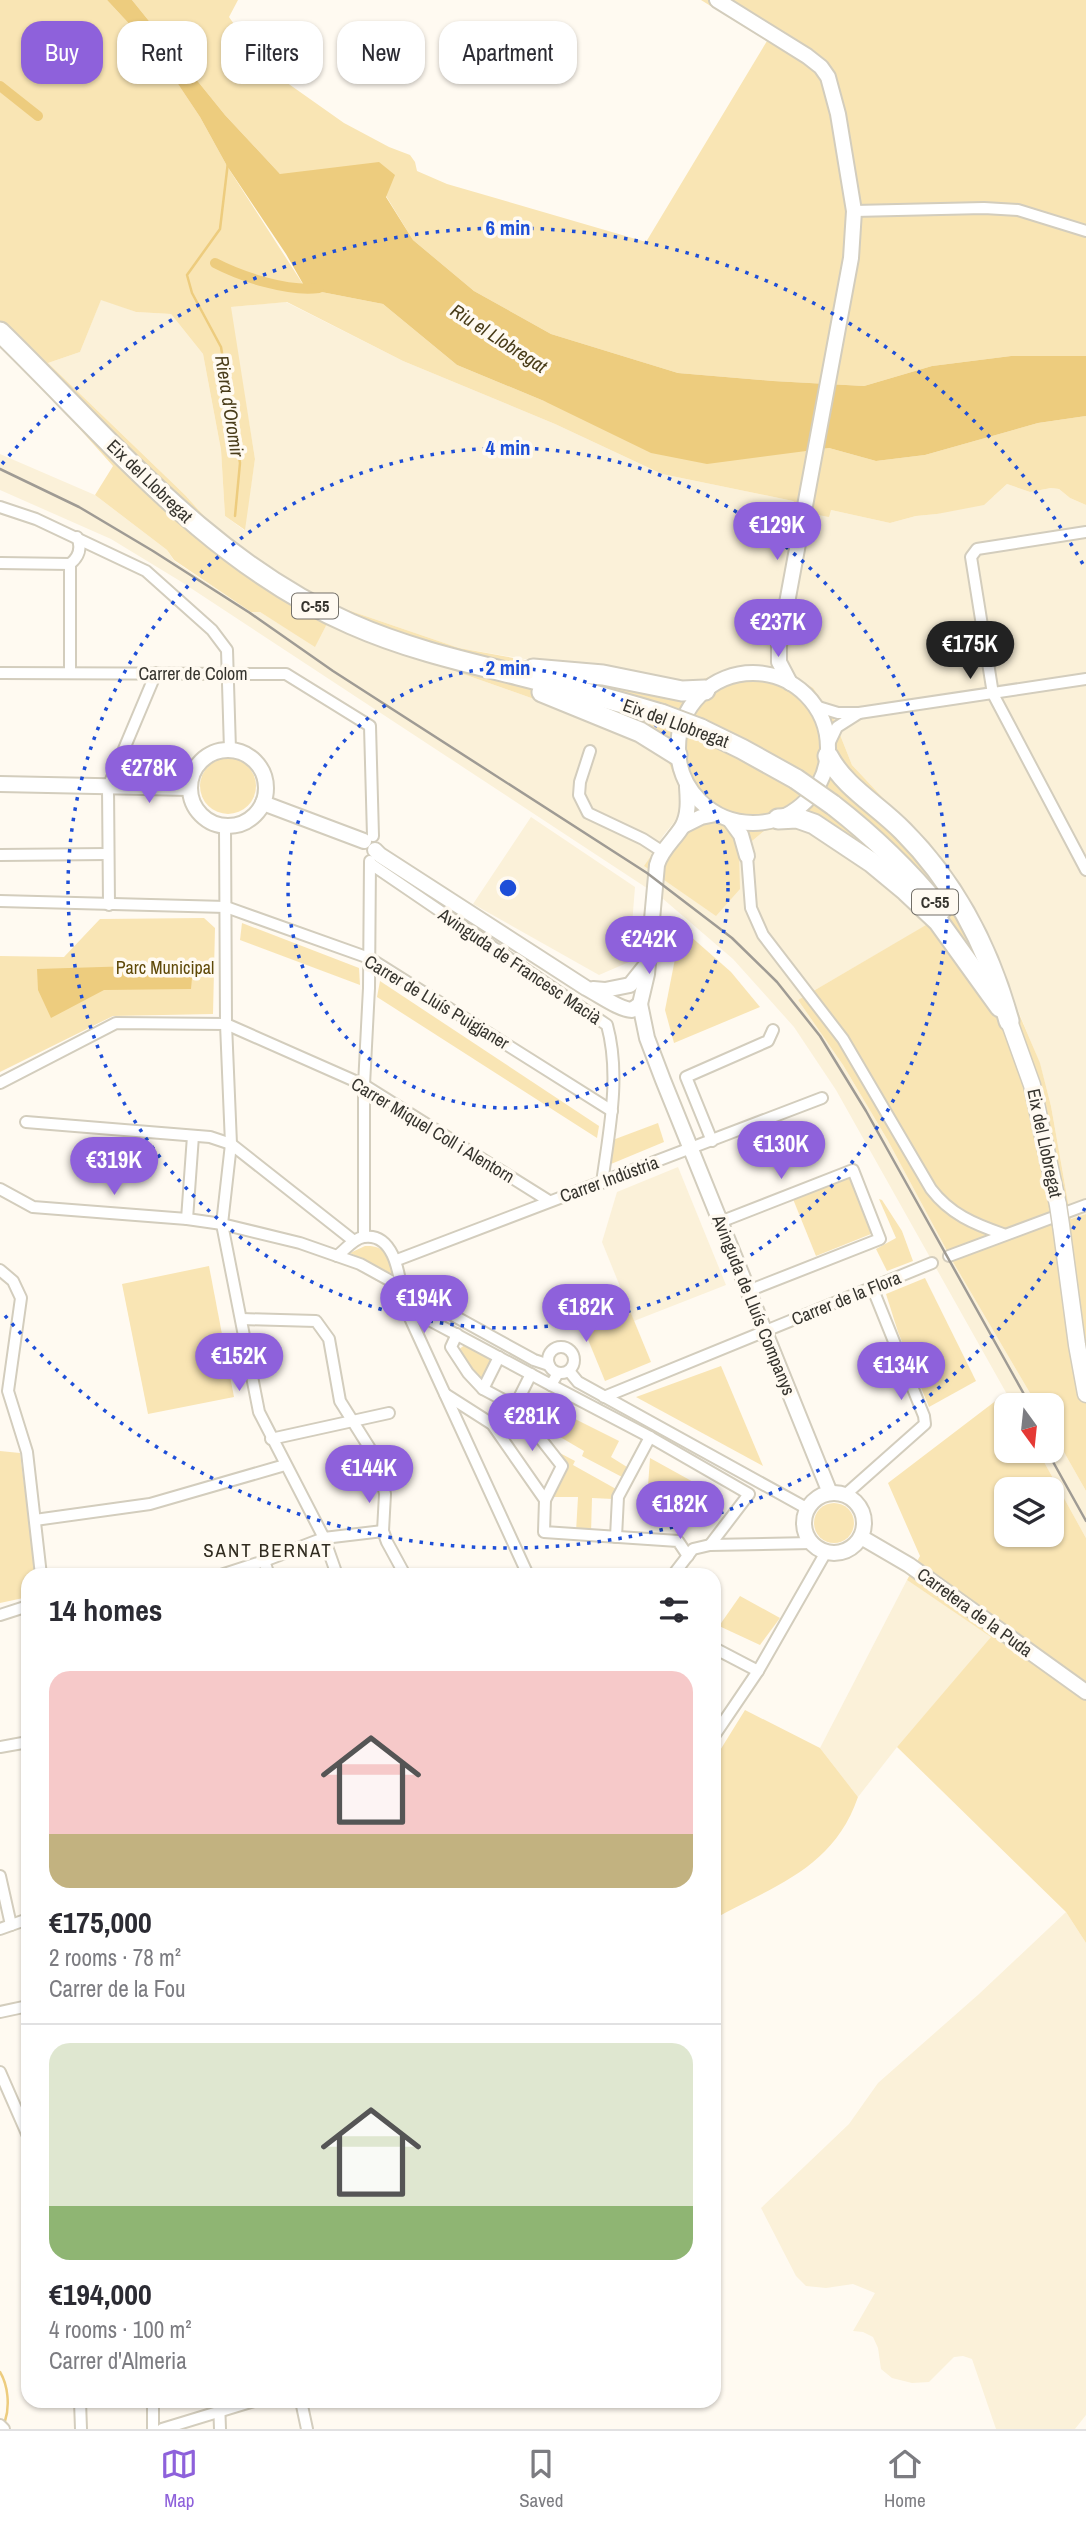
<!DOCTYPE html>
<html lang="en">
<head>
<meta charset="utf-8">
<style>
  body { margin:0; font-family:"Archivo Narrow",sans-serif; background:#f7f7f7; color:#2b2b33; height:100vh; display:flex; flex-direction:column; font-size:26px; white-space:nowrap }
  * { box-sizing:border-box; margin:0 }
  p { font-size:23px; color:#7c7c81 }
  .icon { flex:none; width:38px; height:38px; fill:none; stroke:currentColor; stroke-width:2; stroke-linecap:round; stroke-linejoin:round }
  .map { position:relative; flex:1; overflow:hidden }
  .panel { position:absolute; left:21px; top:1568px; width:700px; height:840px; display:flex; flex-direction:column; background:#fff; border-radius:21px; box-shadow:0 2px 5px #0004 }
  .panel>* { flex:none }
  .top-card { position:absolute; left:21px; top:21px; width:700px; height:63px; display:flex; gap:14px }
  .needle { width:46px; rotate:165deg }
  .controls { position:absolute; left:994px; top:1393px; display:grid; gap:14px }
  .controls a { display:grid; place-items:center; width:70px; height:70px; border-radius:14px; background:#fff; box-shadow:0 2px 5px #0004; font-size:35px }
  .price { position:absolute; translate:-50% -60px; padding:0 16px; border-radius:24px; background:#8e61db; color:#fff; font-size:23px; line-height:46px; filter:drop-shadow(0 2px 4px #0008) }
  .price::after { content:''; position:absolute; left:50%; top:42px; width:21px; height:16px; margin-left:-10px; background:inherit; clip-path:polygon(0 0,100% 0,50% 100%) }
  .price.current { background:#222; color:#fff }
  ul { padding:0; list-style:none }
  li { display:grid; align-content:center; gap:14px; height:371px; padding:0 28px }
  li+li { border-top:2px solid #e1e1e2 }
  li span { display:grid; place-items:center; height:217px; border-radius:21px; color:#555 }
  li>.icon { margin-inline-start:auto }
  span .icon { width:126px; height:126px; fill:#fffc; stroke-width:1 }
  li b { font-size:30px }
  h2 { display:flex; justify-content:space-between; align-items:center; height:84px; padding:0 28px; font-size:30px }
  .tag { padding:0 24px; border-radius:21px; background:#fff; box-shadow:0 2px 5px #0004; font-size:24px; line-height:63px }
  .tag.current { background:#8e61db; color:#fff }
  .tab-bar { display:flex; justify-content:space-around; align-items:center; height:98px; border-top:2px solid #e1e1e2; background:#fff; font-size:19px; color:#7c7c81 }
  .tab-bar a { display:grid; justify-items:center; gap:4px }
  .tab-bar .current { color:#8e61db }
  .map>svg:first-child { display:block }
  .built { fill:#fbf1d9 }
  .green { fill:#f9e5b4; fill-rule:evenodd }
  .water { fill:#edcc7e }
  .lines { fill:none; stroke-linecap:round; stroke-linejoin:round }
  .stream { stroke:#edcc7e; stroke-width:2.5 }
  .canal { stroke:#edcc7e; stroke-width:10 }
  .street-casing { stroke:#d3cdbd; stroke-width:14 }
  .secondary-casing { stroke:#d3cdbd; stroke-width:18 }
  .primary-casing { stroke:#d3cdbd; stroke-width:19 }
  .highway-casing { stroke:#d3cdbd; stroke-width:23 }
  .street { stroke:#fff; stroke-width:10 }
  .secondary { stroke:#fff; stroke-width:14 }
  .primary { stroke:#fff; stroke-width:16 }
  .highway { stroke:#fff; stroke-width:19 }
  .rail { stroke:#9f9b94; stroke-width:2.5 }
  .primary-bridge-casing { stroke:#d3cdbd; stroke-width:19; stroke-linecap:butt }
  .highway-bridge-casing { stroke:#d3cdbd; stroke-width:23; stroke-linecap:butt }
  .primary-bridge { stroke:#fff; stroke-width:16 }
  .highway-bridge { stroke:#fff; stroke-width:19 }
  .ring { fill:none; stroke:#1d4ed8; stroke-width:3.5; stroke-dasharray:3.5 7 }
  .labels { text-anchor:middle; dominant-baseline:central; stroke-width:7; stroke-linejoin:round; paint-order:stroke }
  .shield { fill:#fffaf1; stroke:#726f68; stroke-width:2 }
  .shield-label { font-size:16px; font-weight:bold; fill:#36342e }
  .street-label { font-size:18px; fill:#36342e; stroke:#fffaf1 }
  .park-label { font-size:18px; fill:#5f4908; stroke:#fffaf1 }
  .water-label { font-size:19px; font-style:italic; fill:#493c19; stroke:#fffaf1 }
  .neighbourhood-label { font-size:19px; letter-spacing:2px; fill:#302b1f; stroke:#fffaf1 }
  .centre { fill:#1d4ed8; stroke:#fffaf1; stroke-width:3.5 }
  .ring-label { font-size:21px; text-anchor:middle; font-weight:bold; fill:#1d4ed8; stroke:#fffaf1; stroke-width:7; stroke-linejoin:round; paint-order:stroke }
</style>
</head>
<body>
<div class="map">
<svg width="1086" height="2429" viewBox="0 0 1086 2429">
  <rect width="100%" height="100%" fill="#fffaf1"/>
  <g class="built">
    <polygon points="101,299 136,312 171,314 203,354 221,450 225,516 244,530 255,459 230,307 286,302 403,361 555,424 662,474 793,501 808,513 831,510 890,523 916,516 937,514 994,496 1007,484 1030,492 1051,488 1059,489 1070,498 1086,505 1086,1214 1071,1219 1051,1106 1040,1064 1006,981 896,812 852,765 833,717 682,686 459,648 336,606 292,583 214,527 185,495 48,363 80,352"/>
    <polygon points="0,454 95,495 167,550 174,561 251,612 260,612 315,646 328,622 384,646 596,721 635,740 668,761 681,793 678,817 663,836 645,866 672,884 739,852 764,831 801,825 889,886 927,925 798,1000 843,1065 887,1139 953,1262 1037,1405 1013,1405 836,1090 794,1027 733,959 662,898 180,581 111,539 0,490"/>
    <polygon points="531,817 635,887 629,962 599,975 473,904"/>
    <polygon points="678,1167 726,1285 634,1321 602,1242 617,1192"/>
    <polygon points="1052,1431 1086,1491 1086,1538 1038,1451 1052,1451"/>
    <polygon points="907,1580 992,1637 897,1747 858,1797 820,1748"/>
    <polygon points="1066,1912 1086,1943 1086,2415 1075,2429 996,2429 972,2359 963,2356 954,2357 929,2382 912,2383 892,2378 881,2369 878,2348 873,2337 863,2332 853,2331 875,2293 853,2284 826,2288 806,2286 796,2276 761,2208 849,2124 878,2083 979,1994"/>
  </g>
  <g class="green">
    <polygon points="0,0 107,0 160,57 200,117 227,166 306,289 383,304 457,365 544,401 779,453 829,448 876,461 925,455 1038,423 1086,416 1086,505 1070,498 1059,489 1051,488 1030,492 1007,484 984,505 937,514 916,516 890,523 831,510 829,517 808,513 793,501 662,474 555,424 403,361 287,302 231,307 255,459 245,530 225,516 221,450 203,354 171,314 136,312 101,300 80,352 48,363 185,495 214,527 292,583 336,606 459,648 525,660 682,686 746,665 775,667 813,688 833,717 852,765 896,812 985,934 1040,1063 1051,1106 1071,1219 1086,1214 1086,1491 1052,1431 1052,1405 1037,1405 953,1262 887,1139 843,1065 798,1000 926,925 889,886 801,825 764,831 739,852 740,889 716,916 644,866 678,817 681,793 668,761 635,740 596,721 384,646 328,622 315,647 260,612 251,612 174,560 167,550 95,495 113,466 33,377 0,346"/>
    <polygon points="132,0 238,0 229,17 255,54 276,75 344,123 389,147 410,155 415,162 417,171 447,184 646,242 767,41 701,0 1086,0 1086,356 1011,356 932,366 864,386 773,381 678,373 551,334 474,291 413,240 386,196 280,174 225,115"/>
    <circle cx="228" cy="786" r="28"/>
    <polygon points="204,918 215,928 213,1014 113,1016 0,1072 0,956 64,957 100,919"/>
    <polygon points="242,923 359,968 360,985 240,940"/>
    <polygon points="681,928 731,972 760,1007 674,1043 665,1010"/>
    <polygon points="380,981 599,1126 597,1138 377,997"/>
    <polygon points="658,1123 664,1142 611,1164 610,1141"/>
    <polygon points="849,1177 871,1234 816,1256 793,1199"/>
    <polygon points="879,1199 882,1200 902,1231 913,1261 887,1271 876,1249 896,1238"/>
    <path d="M365 1246C386 1245 389 1257 394 1275L350 1253Z"/>
    <polygon points="209,1266 234,1397 148,1414 122,1284"/>
    <polygon points="925,1278 976,1381 929,1407 898,1332 886,1294"/>
    <polygon points="626,1301 651,1362 605,1381 580,1320"/>
    <path d="M466 1344 495 1359C490 1367 488 1378 477 1378L458 1350Z"/>
    <polygon points="721,1366 763,1466 636,1397"/>
    <path d="M1006 1393 1013 1405H1006V1451H1038L1086 1538V1943L1066 1912 897 1747 991 1637 907 1580 920 1556 888 1483ZM1006 1489H1052V1535H1006Z"/>
    <polygon points="553,1408 619,1441 611,1457 627,1467 622,1477 582,1456 584,1451 555,1434 545,1424"/>
    <polygon points="0,1451 20,1453 36,1575 28,1575 28,1597 0,1603"/>
    <polygon points="556,1451 575,1461 573,1465 616,1489 613,1499 592,1498 591,1534 576,1532 578,1497 552,1497 564,1466"/>
    <polygon points="650,1458 715,1494 699,1521 643,1520 643,1501 647,1500"/>
    <circle cx="834" cy="1523" r="20"/>
    <polygon points="740,1596 780,1618 760,1645 719,1626"/>
    <path d="M745 1710 820 1748 858 1797C833 1869 775 1885 714 1919V1760Z"/>
  </g>
  <g class="water">
    <polygon points="107,0 132,0 225,115 280,174 379,162 395,175 386,197 413,240 474,291 551,334 678,373 773,381 864,386 932,366 1011,356 1086,356 1086,416 1038,423 925,455 876,461 829,448 707,464 651,453 544,401 457,365 383,304 306,289 286,254 227,166 200,117 160,57"/>
    <polygon points="166,965 193,967 191,989 104,990 51,1018 38,990 37,969"/>
  </g>
  <g class="lines">
    <g class="stream">
      <polyline points="228,162 220,229 187,275 192,293 221,347 240,463 235,516"/>
      <path d="M0 2372C8 2385 10 2406 5 2421"/>
    </g>
    <g class="canal">
      <polyline points="0,86 38,116"/>
      <path d="M215 263C242 277 288 292 319 288"/>
    </g>
    <g class="street-casing">
      <g id="street">
        <polyline points="854,211 984,208 1018,210 1086,231"/>
        <polyline points="0,507 36,519 146,571 212,630 227,650 230,750"/>
        <polyline points="1086,532 977,549 971,557 993,694 1086,870"/>
        <path d="M0 563 70 564C79 557 82 548 77 537"/>
        <polyline points="0,673 286,674 370,726 373,836"/>
        <polyline points="70,673 70,564"/>
        <polyline points="815,706 838,713 859,713 1086,679"/>
        <polyline points="828,746 837,727 859,713"/>
        <polyline points="590,751 580,782 579,795 588,813 643,839 663,852"/>
        <polyline points="225,826 226,1024 231,1144 222,1224 259,1412 324,1538 337,1575"/>
        <polyline points="0,855 108,854"/>
        <path d="M747 856 751 908 763 935 843 1039 931 1189C950 1214 974 1224 1003 1234"/>
        <path d="M371 864 607 1025C621 1076 609 1131 602 1183"/>
        <polyline points="0,901 226,907 369,958 612,1111"/>
        <polyline points="109,905 108,787 156,673"/>
        <polyline points="0,1083 116,1023 226,1024 364,1085 549,1201"/>
        <polyline points="26,1122 210,1137 231,1144 354,1241"/>
        <polyline points="712,1141 686,1077 768,1041 773,1030"/>
        <polyline points="0,1189 33,1207 187,1219 222,1224 300,1243 360,1264 534,1360 549,1365"/>
        <polyline points="187,1219 193,1136"/>
        <polyline points="720,1222 853,1170 880,1239 748,1291"/>
        <polyline points="364,1236 364,1085 369,988 370,861"/>
        <path d="M337 1256C345 1250 354 1238 364 1237 398 1232 400 1285 405 1307L528 1575"/>
        <polyline points="949,1256 1086,1205"/>
        <polyline points="397,1260 822,1098"/>
        <polyline points="0,1270 13,1281 21,1298 8,1391 27,1452 41,1575"/>
        <polyline points="405,1307 551,1385 558,1373"/>
        <polyline points="242,1319 316,1321 329,1339 340,1401 379,1463 385,1494 383,1531 387,1542 405,1575"/>
        <polyline points="457,1334 451,1347 468,1373 483,1389 515,1406 562,1466 545,1500"/>
        <circle cx="561" cy="1360" r="13"/>
        <polyline points="569,1371 578,1382 808,1509"/>
        <polyline points="551,1385 650,1437 749,1494 710,1545"/>
        <polyline points="483,1389 499,1357"/>
        <polyline points="445,1394 492,1424 545,1500 544,1532 678,1541 688,1556"/>
        <polyline points="604,1397 932,1263"/>
        <polyline points="492,1424 515,1406 531,1374"/>
        <polyline points="271,1439 389,1413"/>
        <polyline points="845,1495 925,1424 924,1416 872,1287"/>
        <polyline points="35,1520 150,1504 285,1465"/>
        <polyline points="616,1537 618,1497 650,1437"/>
        <polyline points="264,1561 269,1575"/>
        <polyline points="221,1575 264,1561 324,1538 383,1531"/>
        <polyline points="673,1575 693,1549 710,1545 812,1543"/>
        <polyline points="0,1615 28,1606"/>
        <polyline points="714,1648 758,1671"/>
        <polyline points="714,1736 758,1671 826,1552"/>
        <polyline points="0,1747 28,1742"/>
        <polyline points="0,1876 11,1925"/>
        <polyline points="0,1929 28,1919"/>
        <polyline points="0,2012 28,2006"/>
        <polyline points="0,2072 28,2136"/>
        <polyline points="80,2401 81,2429"/>
        <polyline points="153,2401 153,2429"/>
        <polyline points="219,2401 220,2429"/>
        <polyline points="301,2401 307,2429"/>
        <polyline points="0,2425 4,2429"/>
        <polyline points="162,2429 254,2401"/>
      </g>
    </g>
    <g class="secondary-casing">
      <g id="secondary">
        <polyline points="717,0 807,56 821,67 828,77 838,114 854,211 851,258 779,646 779,662 790,683"/>
        <circle cx="753" cy="748" r="75"/>
        <circle cx="228" cy="788" r="38"/>
        <polyline points="0,784 190,788"/>
        <polyline points="263,803 364,841"/>
        <polyline points="730,820 741,835 747,856"/>
        <polyline points="683,826 701,817 716,814"/>
        <path d="M375 850 380 855 586 988C598 994 620 1010 632 1010L640 1004 647 974 657 865C661 850 674 840 682 827 689 815 688 800 687 787"/>
        <polyline points="593,989 605,990 630,985 646,965"/>
        <polyline points="640,1004 647,1038 663,1080 830,1493"/>
        <circle cx="834" cy="1523" r="30"/>
        <polyline points="861,1537 909,1565 1086,1692"/>
      </g>
    </g>
    <g class="primary-casing">
      <g id="primary">
        <polyline points="1009,1021 1032,1085 1058,1205"/>
        <polyline points="1061,1225 1077,1345 1086,1394"/>
      </g>
    </g>
    <g class="highway-casing">
      <g id="highway">
        <path d="M0 332C110 439 207 561 351 624 405 648 461 661 518 675 566 687 613 700 661 714"/>
        <polyline points="533,669 603,675 682,691 705,690"/>
        <polyline points="542,692 640,732 677,755"/>
        <polyline points="701,729 742,749 796,779"/>
        <path d="M828 756C845 788 878 805 903 831 956 884 989 949 1009 1021"/>
        <path d="M833 805C873 836 909 871 941 910"/>
        <polyline points="778,819 797,818 814,824 871,862 906,891 938,921 1000,1007"/>
      </g>
    </g>
    <use href="#street" class="street"/>
    <use href="#secondary" class="secondary"/>
    <use href="#primary" class="primary"/>
    <use href="#highway" class="highway"/>
    <g class="rail">
      <polyline points="0,469 79,507 153,551 250,613 333,671 647,873 732,938 777,982 820,1036 866,1111 1030,1405"/>
      <polyline points="1047,1451 1086,1521"/>
    </g>
    <g class="primary-bridge-casing">
      <polyline id="primary-bridge" points="1058,1205 1061,1225"/>
    </g>
    <g class="highway-bridge-casing">
      <g id="highway-bridge">
        <polyline points="661,714 701,729"/>
        <polyline points="796,779 833,805"/>
      </g>
    </g>
    <use href="#primary-bridge" class="primary-bridge"/>
    <use href="#highway-bridge" class="highway-bridge"/>
  </g>
  <g class="ring">
    <circle cx="508" cy="888" r="220"/>
    <circle cx="508" cy="888" r="440"/>
    <path d="M1085 1208A660 660 0 0 1 2 1312M2 464A660 660 0 0 1 1085 568"/>
  </g>
  <g class="labels">
    <g class="shield">
      <rect x="292" y="593.5" width="46" height="25" rx="5"/>
      <rect x="912" y="889.5" width="46" height="25" rx="5"/>
    </g>
    <g class="shield-label">
      <text x="315" y="606">C-55</text>
      <text x="935" y="902">C-55</text>
    </g>
    <g class="street-label">
      <text transform="translate(150 481) rotate(44)">Eix del Llobregat</text>
      <text x="193" y="673">Carrer de Colom</text>
      <text transform="translate(676 723) rotate(20)">Eix del Llobregat</text>
      <text transform="translate(520 966) rotate(34)">Avinguda de Francesc Macià</text>
      <text transform="translate(437 1002) rotate(31)">Carrer de Lluís Puigjaner</text>
      <text transform="translate(433 1130) rotate(31)">Carrer Miquel Coll i Alentorn</text>
      <text transform="translate(1045 1143) rotate(78)">Eix del Llobregat</text>
      <text transform="translate(609 1179) rotate(-20)">Carrer Indústria</text>
      <text transform="translate(846 1298) rotate(-22)">Carrer de la Flora</text>
      <text transform="translate(754 1305) rotate(68)">Avinguda de Lluís Companys</text>
      <text transform="translate(975 1612) rotate(36)">Carretera de la Puda</text>
    </g>
    <g class="park-label">
      <text x="165" y="967">Parc Municipal</text>
    </g>
    <g class="water-label">
      <text transform="translate(499 338) rotate(33)">Riu el Llobregat</text>
      <text transform="translate(230 406) rotate(81)">Riera d'Oromir</text>
    </g>
    <g class="neighbourhood-label">
      <text x="268" y="1550">SANT BERNAT</text>
    </g>
  </g>
  <circle cx="508" cy="888" r="10" class="centre"/>
  <g class="ring-label">
    <text x="508" y="235">6 min</text>
    <text x="508" y="455">4 min</text>
    <text x="508" y="675">2 min</text>
  </g>
</svg>
<div class="controls">
<a><svg class="needle" viewBox="-14 -14 28 28"><path d="M0-13l5 13h-10z" fill="#e53935"/><path d="M0 13l5-13h-10z" fill="#7c7c81"/></svg></a>
<a><svg class="icon" aria-label="layers" viewBox="0 0 24 24"><path d="M12 4l9 5-9 5-9-5zM3 14l9 5 9-5"/></svg></a>
</div>
<b class="price" style="left:777px;top:562px">€129K</b>
<b class="price" style="left:778px;top:659px">€237K</b>
<b class="price current" style="left:970px;top:681px">€175K</b>
<b class="price" style="left:149px;top:805px">€278K</b>
<b class="price" style="left:649px;top:976px">€242K</b>
<b class="price" style="left:781px;top:1181px">€130K</b>
<b class="price" style="left:114px;top:1197px">€319K</b>
<b class="price" style="left:424px;top:1335px">€194K</b>
<b class="price" style="left:586px;top:1344px">€182K</b>
<b class="price" style="left:239px;top:1393px">€152K</b>
<b class="price" style="left:901px;top:1402px">€134K</b>
<b class="price" style="left:532px;top:1453px">€281K</b>
<b class="price" style="left:369px;top:1505px">€144K</b>
<b class="price" style="left:680px;top:1541px">€182K</b>
<div class="top-card">
<a class="tag current">Buy</a>
<a class="tag">Rent</a>
<a class="tag">Filters</a>
<a class="tag">New</a>
<a class="tag">Apartment</a>
</div>
<section class="panel">
<h2>14 homes<svg class="icon" aria-label="filters" viewBox="0 0 24 24"><path d="M4 7h16M4 17h16"/><circle cx="9" cy="7" r="2"/><circle cx="15" cy="17" r="2"/></svg></h2>
<ul>
<li><span style="background:linear-gradient(#f6c9c9 75%,#c2b280 0)"><svg class="icon" aria-label="home" viewBox="0 0 24 24"><path d="M3 11l9-7 9 7M6 9v11h12V9"/></svg></span><div><b>€175,000</b><p>2 rooms · 78 m²</p><p>Carrer de la Fou</p></div></li>
<li><span style="background:linear-gradient(#dfe7d0 75%,#8fb573 0)"><svg class="icon" aria-label="home" viewBox="0 0 24 24"><path d="M3 11l9-7 9 7M6 9v11h12V9"/></svg></span><div><b>€194,000</b><p>4 rooms · 100 m²</p><p>Carrer d'Almeria</p></div></li>
</ul>
</section>
</div>
<nav class="tab-bar">
<a class="current"><svg class="icon" aria-label="map" viewBox="0 0 24 24"><path d="M3 6l6-2 6 2 6-2v14l-6 2-6-2-6 2zM9 4v14M15 6v14"/></svg>Map</a>
<a><svg class="icon" aria-label="saved" viewBox="0 0 24 24"><path d="M7 4h10v16l-5-4-5 4z"/></svg>Saved</a>
<a><svg class="icon" aria-label="home" viewBox="0 0 24 24"><path d="M3 11l9-7 9 7M6 9v11h12V9"/></svg>Home</a>
</nav>
</body>
</html>
